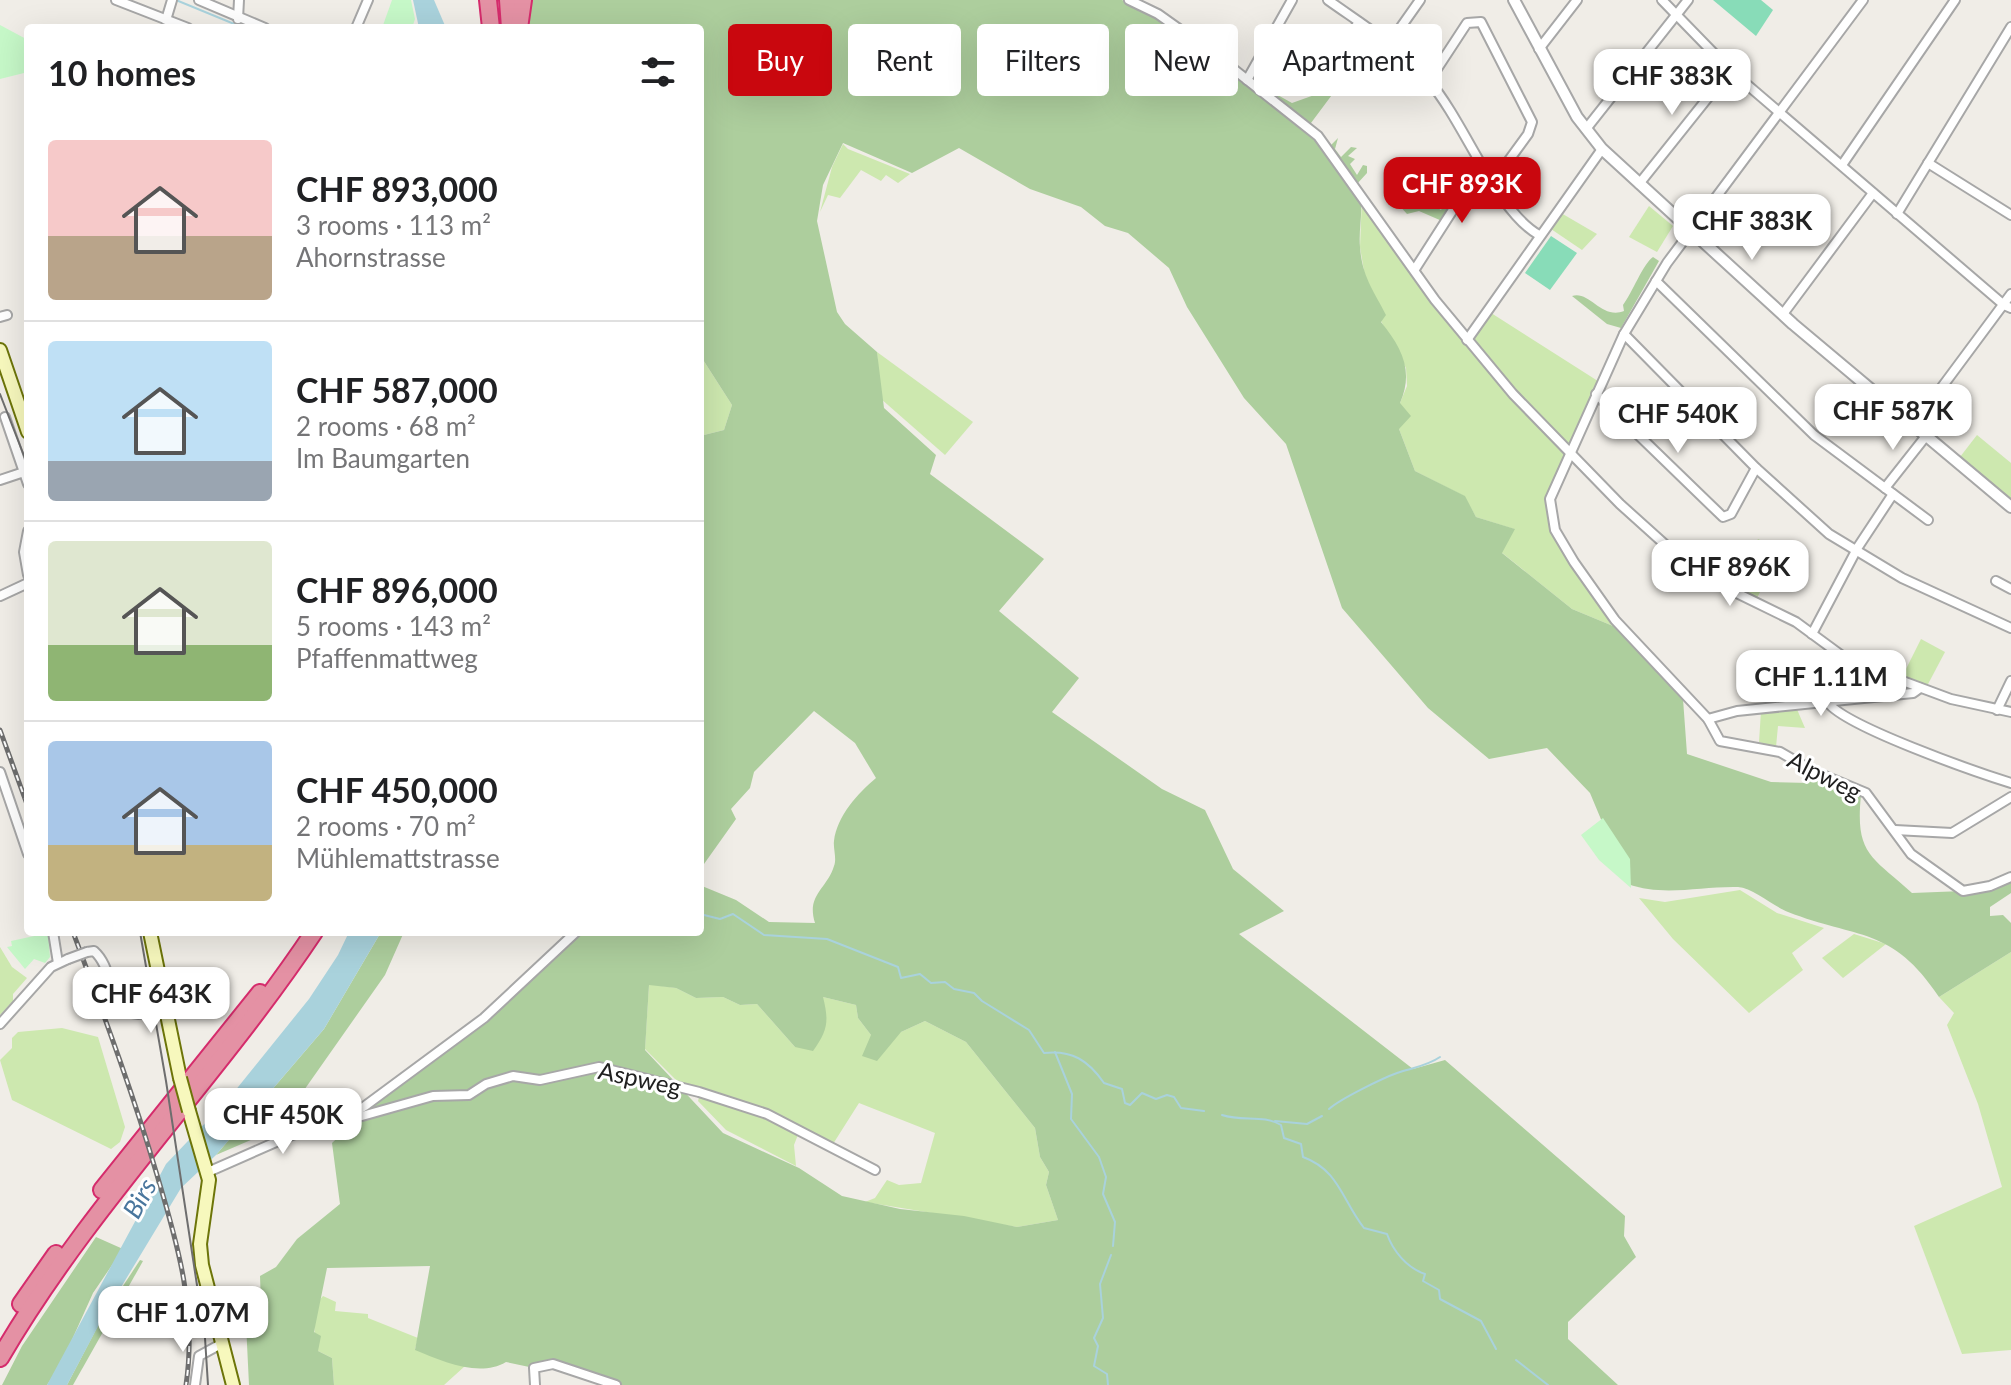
<!DOCTYPE html>
<html lang="en">
<head>
<meta charset="utf-8">
<style>
  body { margin:0; font-family:Lato,sans-serif; background:#f2f2f2; color:#202124; height:100vh; display:flex; flex-direction:column; font-size:30px; white-space:nowrap }
  * { box-sizing:border-box; margin:0 }
  p { font-size:26px; color:#757577 }
  .icon { flex:none; width:44px; height:44px; fill:none; stroke:currentColor; stroke-width:2; stroke-linecap:round; stroke-linejoin:round }
  .map { position:relative; flex:1; overflow:hidden }
  .side { position:absolute; left:24px; top:24px; width:680px; height:912px; display:flex; flex-direction:column; background:#fff; border-radius:8px; box-shadow:0 8px 32px #0002 }
  .side>* { flex:none }
  .banner { position:absolute; left:728px; top:24px; width:760px; height:72px; display:flex; gap:16px }
  .price { position:absolute; translate:-50% -68px; padding:0 18px; border-radius:16px; background:#fff; color:#222; font-size:26px; line-height:52px; filter:drop-shadow(0 2px 4px #0008) }
  .price::after { content:''; position:absolute; left:50%; top:48px; width:24px; height:18px; margin-left:-12px; background:inherit; clip-path:polygon(0 0,100% 0,50% 100%) }
  .price.selected { background:#c9070e; color:#fff }
  ul { padding:0; list-style:none }
  li { display:flex; align-items:center; gap:24px; height:200px; padding:0 24px }
  li+li { border-top:2px solid #e0e0e0 }
  li span { display:grid; place-items:center; flex:none; width:224px; height:160px; border-radius:8px; color:#555 }
  li>.icon { margin-inline-start:auto }
  span .icon { width:96px; height:96px; fill:#fffc; stroke-width:1 }
  li b { font-size:34px }
  h2 { display:flex; justify-content:space-between; align-items:center; height:96px; padding:0 24px; font-size:34px }
  .chip { padding:0 28px; border-radius:8px; background:#fff; box-shadow:0 8px 32px #0002; font-size:28px; line-height:72px }
  .chip.selected { background:#c9070e; color:#fff }
  .map>svg:first-child { display:block }
  .grass { fill:#cde8af }
  .forest { fill:#adce9d; fill-rule:evenodd }
  .park { fill:#c6f8c8 }
  .pitch { fill:#88dcb8 }
  .water { fill:#a9d2dc }
  .lines { fill:none; stroke-linecap:round; stroke-linejoin:round }
  .stream { stroke:#a9d2dc; stroke-width:2 }
  .minor-casing { stroke:#a7a7a7; stroke-width:12 }
  .tertiary-casing { stroke:#a7a7a7; stroke-width:14 }
  .secondary-casing { stroke:#6d7509; stroke-width:16 }
  .motorway-casing { stroke:#d52c6c; stroke-width:20 }
  .minor { stroke:#fff; stroke-width:8 }
  .tertiary { stroke:#fff; stroke-width:10 }
  .secondary { stroke:#f7f8bd; stroke-width:12 }
  .motorway { stroke:#e491a4; stroke-width:16 }
  .tram { stroke:#6e6e6e; stroke-width:2 }
  .rail-casing { stroke:#6e6e6e; stroke-width:5 }
  .rail { stroke:#fff; stroke-width:2; stroke-dasharray:6; stroke-linecap:butt }
  .minor-bridge-casing { stroke:#a7a7a7; stroke-width:12; stroke-linecap:butt }
  .secondary-bridge-casing { stroke:#6d7509; stroke-width:16; stroke-linecap:butt }
  .minor-bridge { stroke:#fff; stroke-width:8 }
  .secondary-bridge { stroke:#f7f8bd; stroke-width:12 }
  .labels { text-anchor:middle; dominant-baseline:central; stroke-width:6; stroke-linejoin:round; paint-order:stroke }
  .street-label { font-size:24px; fill:#202020; stroke:#fff }
  .water-label { font-size:26px; font-style:italic; fill:#49769d; stroke:#fff }
</style>
</head>
<body>
<div class="map">
<svg width="2011" height="1385" viewBox="0 0 2011 1385">
  <rect width="100%" height="100%" fill="#f0ede7"/>
  <g class="grass">
    <polygon points="843,144 848,149 910,174 898,183 886,175 881,181 861,170 840,198 828,195 820,212 832,167"/>
    <polygon points="1362,197 1467,339 1488,311 1601,383 1553,486 1551,519 1615,620 1613,626 1572,609 1501,552 1514,529 1476,517 1464,496 1415,471 1399,429 1400,403 1407,386 1406,368 1381,321 1365,277 1360,247"/>
    <polygon points="1649,206 1673,226 1657,252 1629,237"/>
    <polygon points="1561,213 1597,234 1582,250 1551,229"/>
    <polygon points="877,352 973,422 945,455 880,398"/>
    <polygon points="700,355 732,405 724,430 700,436"/>
    <polygon points="1977,435 2011,463 2011,502 1960,457"/>
    <polygon points="1758,539 1781,551 1757,598 1734,586"/>
    <polygon points="1921,639 1945,652 1927,686 1902,677"/>
    <polygon points="1796,707 1805,728 1778,726 1776,747 1759,742 1761,711"/>
    <polygon points="1740,890 1777,913 1824,928 1792,953 1803,970 1749,1013 1673,939 1639,898 1665,902"/>
    <polygon points="1854,934 1886,944 1843,978 1822,958"/>
    <polygon points="0,947 12,967 27,978 13,994 13,1001 0,1015"/>
    <polygon points="2011,952 2011,1350 1962,1354 1914,1226 2002,1187 1978,1104 1947,1025 1954,1013 1939,997"/>
    <polygon points="649,984 676,988 696,998 723,997 740,1005 757,1004 795,1047 823,997 856,1005 858,1018 871,1035 901,1032 925,1021 966,1042 1035,1128 1040,1157 1049,1172 1046,1185 1058,1220 1017,1227 865,1202 875,1198 887,1180 899,1185 921,1183 935,1133 859,1103 833,1144 772,1113 682,1086 645,1049"/>
    <polygon points="62,1028 98,1037 125,1127 120,1142 111,1149 12,1100 0,1060 12,1048 12,1038 18,1032"/>
    <polygon points="700,1094 758,1113 799,1132 794,1145 796,1166 726,1130 698,1101"/>
    <path d="M323 1296 336 1302 335 1311 368 1314V1318L418 1338 415 1349 465 1366 444 1385H334L332 1358 318 1351C314 1334 310 1309 323 1296Z"/>
  </g>
  <g class="forest">
    <path d="M531 0H1122L1157 17 1226 66 1292 103 1320 93 1348 52 1355 64 1308 127 1328 148 1338 138 1335 149 1341 157 1351 147 1357 148 1348 156 1355 159 1350 164 1357 175 1363 165 1367 166V173L1356 185C1366 205 1358 225 1360 247 1362 277 1374 291 1386 315L1381 322C1402 348 1414 371 1400 403L1411 416 1399 429 1415 471 1465 496 1476 517 1515 529 1502 553 1572 609 1613 626 1683 699 1687 754 1771 782 1809 783 1813 776 1861 795C1855 854 1871 856 1912 893L1963 891 2011 877V893L1990 907V916L2003 915 2011 923V952L1939 997C1892 926 1857 939 1788 912 1773 906 1753 888 1738 887 1701 886 1663 897 1628 884L1590 793 1547 748 1489 759 1428 708 1342 608 1286 444 1244 398 1187 307 1169 268 1128 233 1105 226 1081 207 1030 189 959 148 912 173 843 143 823 185 817 221 837 312 845 324 877 352 884 408 936 455 930 474 1044 559 999 611 1079 678 1052 712 1162 789 1205 810 1233 869 1284 911 1239 934 1413 1069 1445 1060 1625 1216 1624 1236 1636 1257 1568 1322V1339L1618 1385H616L553 1364 534 1368 506 1362C479 1378 442 1361 415 1350L430 1266 327 1268 314 1332 321 1336 318 1351 332 1358 334 1385H249L245 1303 261 1302 260 1276 276 1267 297 1239 340 1204 332 1143C410 1067 503 1009 581 932H700V436L724 430 732 405 700 355V28H526ZM814 711 855 743 876 778C858 793 837 816 834 841 833 848 837 859 834 866 827 889 806 895 815 923L769 922 736 900 702 886 704 864 736 819 731 809 750 788 754 772ZM649 985 676 988 696 998 723 997 740 1005 757 1004 795 1047 813 1051C828 1030 829 1021 823 997L856 1005 858 1018 871 1035 862 1056 877 1061 901 1032 925 1021 966 1042 1035 1128 1040 1157 1049 1172 1046 1185 1058 1220 1017 1227 964 1216 900 1209 842 1196 799 1168 723 1133 645 1050Z"/>
    <polygon points="1458,163 1456,173 1465,186 1442,221 1419,211 1407,214 1398,204 1400,201 1410,207 1433,205 1441,210 1446,202 1441,197 1457,191 1456,182 1447,175 1446,170 1451,164"/>
    <path d="M1653 257 1659 261 1621 328 1607 324 1572 296C1589 290 1602 320 1624 311L1623 305C1632 293 1643 264 1653 257Z"/>
    <polygon points="381,932 404,932 385,975 295,1103 311,1114 216,1155 324,1029"/>
    <polygon points="96,1237 123,1249 93,1293 62,1362 47,1385 2,1385 22,1346"/>
    <polygon points="140,1260 143,1261 73,1385 67,1385 102,1318"/>
  </g>
  <g class="park">
    <polygon points="392,0 411,0 415,19 412,28 382,28"/>
    <polygon points="0,25 28,40 28,72 0,79"/>
    <polygon points="1603,818 1630,859 1631,888 1599,860 1581,835"/>
    <polygon points="48,933 50,957 45,963 34,959 25,969 7,947 12,946 11,941"/>
  </g>
  <g class="pitch">
    <polygon points="1713,0 1761,0 1773,10 1756,36"/>
    <polygon points="1551,236 1577,253 1550,290 1525,273"/>
  </g>
  <g class="water">
    <polygon points="413,0 434,0 446,28 419,28"/>
    <polygon points="349,932 381,932 324,1029 216,1155 181,1188 103,1317 67,1385 47,1385 166,1164 230,1097 309,999 338,955"/>
  </g>
  <g class="lines">
    <g class="stream">
      <polyline points="176,0 244,28"/>
      <path d="M700 914 720 919 733 914 764 935 827 939 898 967 901 978 920 974 931 983 945 982 954 989 974 993 982 1001 1029 1030 1044 1053C1072 1050 1088 1060 1104 1083L1122 1089 1125 1103 1130 1105 1142 1093 1156 1099 1167 1095 1174 1097 1181 1108 1204 1111"/>
      <polyline points="1055,1052 1072,1094 1071,1119 1099,1157 1106,1177 1103,1194 1115,1222 1113,1246"/>
      <path d="M1329 1109C1340 1099 1383 1078 1397 1073 1412 1068 1427 1066 1440 1057"/>
      <path d="M1222 1115C1243 1122 1263 1114 1281 1125L1284 1138 1301 1144 1303 1157C1339 1170 1342 1200 1364 1228L1387 1234C1393 1251 1407 1268 1425 1274L1423 1281 1439 1290 1440 1299 1481 1321 1496 1349"/>
      <polyline points="1275,1121 1307,1124 1322,1116"/>
      <polyline points="1516,1360 1548,1385"/>
      <polyline points="1108,1385 1107,1374 1094,1366 1098,1346 1094,1338 1103,1318 1100,1284 1111,1255"/>
    </g>
    <g class="minor-casing">
      <g id="minor">
        <polyline points="116,0 188,28"/>
        <polyline points="199,0 265,28"/>
        <polyline points="1129,0 1158,14 1217,56 1318,136 1435,300 1513,394 1620,504 1680,558 1708,579 1796,622 1849,661 1951,699 2011,712"/>
        <path d="M1328 0C1363 25 1401 48 1429 81 1465 123 1496 211 1539 235"/>
        <polyline points="1662,0 1730,70 2004,305 2011,308"/>
        <polyline points="1863,0 1667,263 1624,334 1550,499 1555,530 1574,562 1615,620 1708,719 1720,741 1780,752 1813,771 1866,793 1911,854 1963,891 1990,886 2011,877"/>
        <polyline points="238,19 239,0"/>
        <polyline points="166,20 172,0"/>
        <polyline points="356,28 368,0"/>
        <polyline points="1271,37 1325,72 1359,22"/>
        <polyline points="1389,44 1420,0"/>
        <polyline points="1539,49 1577,0"/>
        <polyline points="1247,80 1292,0"/>
        <polyline points="1429,81 1467,23 1481,22 1532,122 1528,134 1493,182"/>
        <polyline points="1586,129 1688,0"/>
        <polyline points="1928,163 2011,215"/>
        <polyline points="1842,165 1955,0"/>
        <polyline points="1639,184 1730,70"/>
        <polyline points="1897,214 2011,27"/>
        <polyline points="1415,269 1483,163"/>
        <polyline points="1656,281 1814,435 1928,520"/>
        <polyline points="1783,314 1873,193"/>
        <polyline points="0,317 7,315"/>
        <polyline points="1624,334 1756,468 1829,534 1902,578 2011,628"/>
        <polyline points="1467,340 1602,149"/>
        <polyline points="1596,394 1723,517 1731,514 1756,468"/>
        <polyline points="5,417 28,484"/>
        <polyline points="1913,426 2011,294"/>
        <polyline points="0,480 24,472"/>
        <polyline points="1885,488 1926,436"/>
        <polyline points="28,531 24,552 28,575"/>
        <polyline points="1996,581 2011,589"/>
        <polyline points="0,596 28,583"/>
        <polyline points="1812,634 1858,547 1893,494"/>
        <path d="M1827 701C1840 725 1979 773 2011 783"/>
        <polyline points="1997,710 2011,681"/>
        <polyline points="1708,719 1737,711 1913,693 1920,688"/>
        <polyline points="0,772 28,854"/>
        <polyline points="1895,830 1952,833 2011,797"/>
        <polyline points="53,932 58,963"/>
        <path d="M87 952 94 951C112 967 108 995 125 1012L139 1014 163 1009"/>
        <polyline points="0,1024 51,967 68,959"/>
        <polyline points="348,1117 362,1116 433,1096 469,1095 486,1084 513,1076 540,1080 599,1067 699,1092 767,1114 875,1170"/>
        <polyline points="208,1172 292,1135 348,1117 365,1106 484,1018 576,932"/>
        <polyline points="195,1385 199,1356 221,1344"/>
        <polyline points="535,1385 534,1368 553,1364 616,1385"/>
      </g>
    </g>
    <g class="tertiary-casing">
      <polyline id="tertiary" points="1514,0 1577,117 1602,149 1793,324 2011,507"/>
    </g>
    <g class="secondary-casing">
      <g id="secondary">
        <polyline points="0,350 28,432"/>
        <polyline points="150,932 180,1078"/>
        <polyline points="189,1111 209,1180 200,1244 202,1265 233,1385"/>
      </g>
    </g>
    <g class="motorway-casing">
      <g id="motorway">
        <polyline points="488,0 491,28"/>
        <polyline points="508,0 510,28"/>
        <polyline points="519,28 523,0"/>
        <polyline points="102,1190 260,993"/>
        <polyline points="21,1304 56,1254"/>
        <path d="M0 1358C89 1205 216 1079 314 932"/>
      </g>
    </g>
    <use href="#minor" class="minor"/>
    <use href="#tertiary" class="tertiary"/>
    <use href="#secondary" class="secondary"/>
    <use href="#motorway" class="motorway"/>
    <g class="tram">
      <polyline points="0,394 28,466"/>
      <polyline points="140,932 166,1081 205,1338 208,1385"/>
    </g>
    <g class="rail-casing">
      <g id="rail">
        <polyline points="0,730 28,807"/>
        <path d="M73 932C103 1013 133 1093 157 1175 178 1245 197 1311 186 1385"/>
      </g>
    </g>
    <use href="#rail" class="rail"/>
    <g class="minor-bridge-casing">
      <polyline id="minor-bridge" points="68,959 87,952"/>
    </g>
    <g class="secondary-bridge-casing">
      <polyline id="secondary-bridge" points="180,1078 189,1111"/>
    </g>
    <use href="#minor-bridge" class="minor-bridge"/>
    <use href="#secondary-bridge" class="secondary-bridge"/>
  </g>
  <g class="labels">
    <g class="street-label">
      <text transform="translate(1825 775) rotate(27)">Alpweg</text>
      <text transform="translate(640 1078) rotate(12)">Aspweg</text>
    </g>
    <g class="water-label">
      <text transform="translate(139 1198) rotate(-61)">Birs</text>
    </g>
  </g>
</svg>
<b class="price" style="left:1672px;top:117px">CHF 383K</b>
<b class="price selected" style="left:1462px;top:225px">CHF 893K</b>
<b class="price" style="left:1752px;top:262px">CHF 383K</b>
<b class="price" style="left:1893px;top:452px">CHF 587K</b>
<b class="price" style="left:1678px;top:455px">CHF 540K</b>
<b class="price" style="left:1730px;top:608px">CHF 896K</b>
<b class="price" style="left:1821px;top:718px">CHF 1.11M</b>
<b class="price" style="left:151px;top:1035px">CHF 643K</b>
<b class="price" style="left:283px;top:1156px">CHF 450K</b>
<b class="price" style="left:183px;top:1354px">CHF 1.07M</b>
<div class="banner">
<a class="chip selected">Buy</a>
<a class="chip">Rent</a>
<a class="chip">Filters</a>
<a class="chip">New</a>
<a class="chip">Apartment</a>
</div>
<section class="side">
<h2>10 homes<svg class="icon" aria-label="filters" viewBox="0 0 24 24"><path d="M4 7h16M4 17h16"/><circle cx="9" cy="7" r="2"/><circle cx="15" cy="17" r="2"/></svg></h2>
<ul>
<li><span style="background:linear-gradient(#f6c9c9 60%,#b9a48a 0)"><svg class="icon" aria-label="home" viewBox="0 0 24 24"><path d="M3 11l9-7 9 7M6 9v11h12V9"/></svg></span><div><b>CHF 893,000</b><p>3 rooms · 113 m²</p><p>Ahornstrasse</p></div></li>
<li><span style="background:linear-gradient(#bfe0f5 75%,#9aa5b1 0)"><svg class="icon" aria-label="home" viewBox="0 0 24 24"><path d="M3 11l9-7 9 7M6 9v11h12V9"/></svg></span><div><b>CHF 587,000</b><p>2 rooms · 68 m²</p><p>Im Baumgarten</p></div></li>
<li><span style="background:linear-gradient(#dfe7d0 65%,#8fb573 0)"><svg class="icon" aria-label="home" viewBox="0 0 24 24"><path d="M3 11l9-7 9 7M6 9v11h12V9"/></svg></span><div><b>CHF 896,000</b><p>5 rooms · 143 m²</p><p>Pfaffenmattweg</p></div></li>
<li><span style="background:linear-gradient(#a9c7e8 65%,#c2b280 0)"><svg class="icon" aria-label="home" viewBox="0 0 24 24"><path d="M3 11l9-7 9 7M6 9v11h12V9"/></svg></span><div><b>CHF 450,000</b><p>2 rooms · 70 m²</p><p>Mühlemattstrasse</p></div></li>
</ul>
</section>
</div>
</body>
</html>
